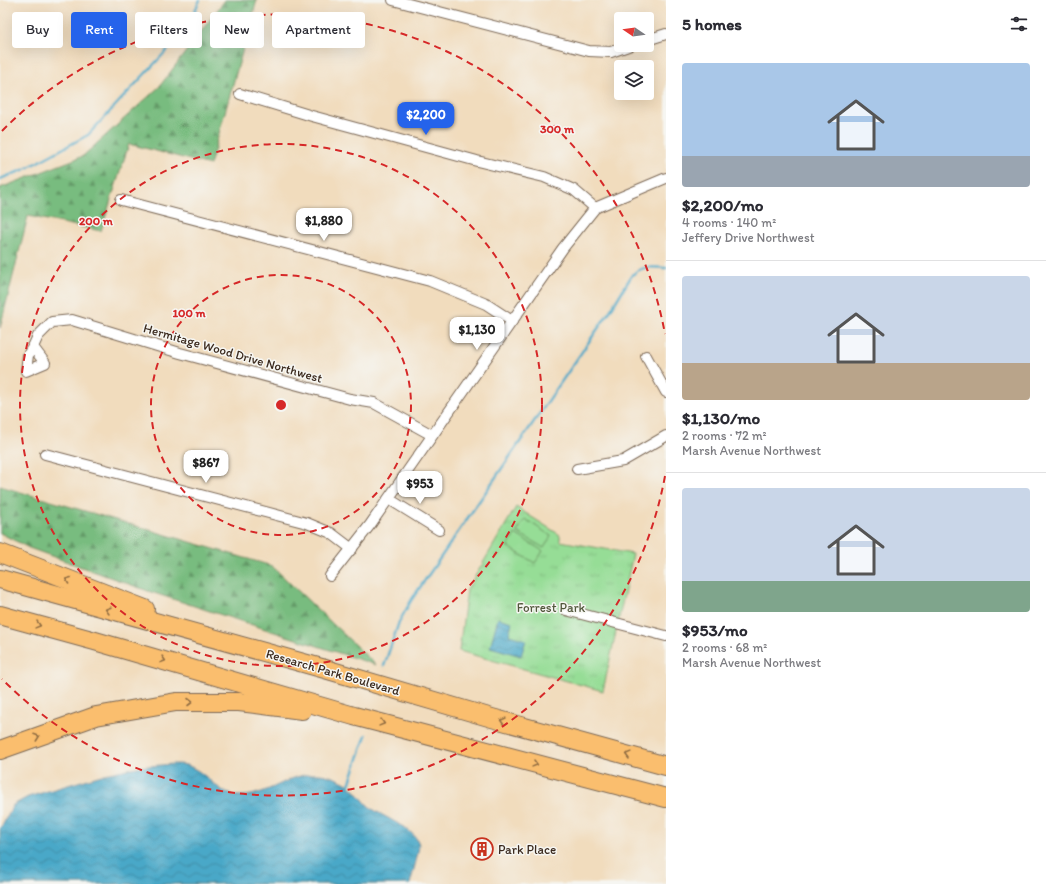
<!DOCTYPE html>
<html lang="en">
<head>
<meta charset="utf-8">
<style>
  body { margin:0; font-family:Itim,sans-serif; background:#f7f7f7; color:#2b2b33; height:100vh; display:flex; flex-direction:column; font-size:15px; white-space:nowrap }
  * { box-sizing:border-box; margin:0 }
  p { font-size:13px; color:#7c7c81 }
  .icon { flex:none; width:22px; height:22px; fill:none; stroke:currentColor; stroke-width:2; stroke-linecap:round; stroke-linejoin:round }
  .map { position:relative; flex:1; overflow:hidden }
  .drawer { display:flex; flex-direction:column; background:#fff; width:380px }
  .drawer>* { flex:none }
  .top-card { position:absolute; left:12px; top:12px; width:380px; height:36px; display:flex; gap:8px }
  .needle { width:26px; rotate:283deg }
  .fabs { position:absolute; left:614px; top:12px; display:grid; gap:8px }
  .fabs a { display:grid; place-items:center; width:40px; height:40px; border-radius:4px; background:#fff; box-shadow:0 4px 16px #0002; font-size:20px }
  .price { position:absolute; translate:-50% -34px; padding:0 9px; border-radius:8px; background:#fff; color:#222; font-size:13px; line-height:26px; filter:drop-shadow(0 1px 2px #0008) }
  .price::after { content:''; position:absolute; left:50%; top:24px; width:12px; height:9px; margin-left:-6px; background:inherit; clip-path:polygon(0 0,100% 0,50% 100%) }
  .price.active { background:#2563eb; color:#fff }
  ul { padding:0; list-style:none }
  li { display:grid; align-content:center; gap:8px; height:212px; padding:0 16px }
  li+li { border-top:1px solid #e1e1e2 }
  li span { display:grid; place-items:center; height:124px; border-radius:4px; color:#555 }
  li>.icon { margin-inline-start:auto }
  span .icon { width:72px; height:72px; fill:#fffc; stroke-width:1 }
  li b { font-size:17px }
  h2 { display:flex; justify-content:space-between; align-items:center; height:48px; padding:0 16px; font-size:17px }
  .pill { padding:0 14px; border-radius:4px; background:#fff; box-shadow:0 4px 16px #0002; font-size:14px; line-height:36px }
  .pill.active { background:#2563eb; color:#fff }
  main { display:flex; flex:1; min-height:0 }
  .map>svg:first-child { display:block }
  .grass { fill:url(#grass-tufts); stroke:#68845a }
  .forest { fill:url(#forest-firs); stroke:#5a734e }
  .pitch { fill:#96dd96; stroke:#68845a }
  .water { fill:url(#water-waves); stroke:#426973 }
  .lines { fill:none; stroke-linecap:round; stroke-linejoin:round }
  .stream { stroke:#49a8c8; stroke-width:2.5 }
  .street-casing { stroke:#7b6856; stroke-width:12 }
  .highway-casing { stroke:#7b6856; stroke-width:20 }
  .street { stroke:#fff; stroke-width:10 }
  .highway { stroke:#fabe6e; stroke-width:18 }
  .oneway { stroke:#916d42 }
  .ring { fill:none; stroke:#d62828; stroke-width:2; stroke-dasharray:7 5 }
  .labels { text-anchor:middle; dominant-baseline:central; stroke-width:3; stroke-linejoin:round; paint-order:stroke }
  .street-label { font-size:13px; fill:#3b2a1e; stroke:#f6f6f2 }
  .park-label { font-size:13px; fill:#52573c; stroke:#f6f6f2 }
  .poi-label { font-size:13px; fill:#3b2a1e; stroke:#f6f6f2; text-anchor:start }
  .centre { fill:#d62828; stroke:#f6f6f2; stroke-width:2 }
  .ring-label { font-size:12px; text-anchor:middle; font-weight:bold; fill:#d62828; stroke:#f6f6f2; stroke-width:3; stroke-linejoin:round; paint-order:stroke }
</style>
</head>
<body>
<main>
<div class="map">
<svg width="666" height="884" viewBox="0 0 666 884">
  <defs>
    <pattern id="grass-tufts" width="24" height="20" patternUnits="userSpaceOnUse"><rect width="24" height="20" fill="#96dd96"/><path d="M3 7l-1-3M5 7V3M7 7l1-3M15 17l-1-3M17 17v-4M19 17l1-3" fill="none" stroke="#82be81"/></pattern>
    <pattern id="forest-firs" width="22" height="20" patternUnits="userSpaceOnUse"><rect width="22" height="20" fill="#78bc7f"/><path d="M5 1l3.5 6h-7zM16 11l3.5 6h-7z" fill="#649967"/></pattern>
    <pattern id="water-waves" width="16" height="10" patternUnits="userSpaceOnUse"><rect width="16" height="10" fill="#49a8c8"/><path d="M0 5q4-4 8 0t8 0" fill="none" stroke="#3e89a2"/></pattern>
  </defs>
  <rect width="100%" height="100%" fill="#f6f6f2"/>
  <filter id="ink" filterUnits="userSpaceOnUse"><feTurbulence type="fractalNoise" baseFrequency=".025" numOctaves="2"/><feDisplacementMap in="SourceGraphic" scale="8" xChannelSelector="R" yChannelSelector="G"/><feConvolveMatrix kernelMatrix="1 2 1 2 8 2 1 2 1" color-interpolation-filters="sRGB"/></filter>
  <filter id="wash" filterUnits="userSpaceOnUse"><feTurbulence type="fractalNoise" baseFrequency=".012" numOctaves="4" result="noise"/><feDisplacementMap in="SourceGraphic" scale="16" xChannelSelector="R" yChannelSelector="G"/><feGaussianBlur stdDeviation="0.9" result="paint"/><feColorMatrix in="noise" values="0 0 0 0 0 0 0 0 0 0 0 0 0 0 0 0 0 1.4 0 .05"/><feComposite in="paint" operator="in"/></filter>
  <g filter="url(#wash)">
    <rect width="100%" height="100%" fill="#f1dcbd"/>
    <polygon class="grass" points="516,507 560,535 560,541 633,554 603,691 459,651 467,590"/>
    <g class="forest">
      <polygon points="225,0 257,0 210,165 129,144 101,231 28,216 0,328 0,188 83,156 159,87"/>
      <polygon points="0,486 272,566 376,665 151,592 29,548 0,533"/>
    </g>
    <g class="pitch">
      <polygon points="525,519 551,536 544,548 517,532"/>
      <polygon points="515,534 543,551 535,563 508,547"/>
    </g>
    <g class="water">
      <polygon points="498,618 512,622 509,635 526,640 521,656 490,647"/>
      <path d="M173 764C180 764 187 764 193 768 208 775 217 791 233 795 261 801 286 775 312 774 324 773 335 777 346 783 355 788 362 800 370 807 382 817 417 829 419 845 419 851 412 877 410 884H0V829L13 805 28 797 105 774 137 767Z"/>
    </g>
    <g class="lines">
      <g class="stream">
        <polyline points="0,179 23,170 88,135 185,31 200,0"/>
        <path d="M384 666 399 622 412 599 610 311 632 275C643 265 652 267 666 268"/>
        <polyline points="349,785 366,735"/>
      </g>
    </g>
  </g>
  <g filter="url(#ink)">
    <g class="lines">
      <g class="street-casing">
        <g id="street">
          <polyline points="393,0 589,51 611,52 631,45"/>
          <polyline points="647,40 666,34"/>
          <polyline points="240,94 312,116 477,161 544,177 574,190 595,208"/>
          <polyline points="121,200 430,281 486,304 512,321"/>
          <polyline points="33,347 38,336 52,322 72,320 180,353 350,399 374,403 432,435"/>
          <polygon points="33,347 45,363 26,371 28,355"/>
          <polyline points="646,356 666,392"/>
          <polyline points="45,454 307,523 331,533 352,549"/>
          <polyline points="577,469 623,461 666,436"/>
          <polyline points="389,499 439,530"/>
          <polyline points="330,576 370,525 563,248 595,208 666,178"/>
          <polyline points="566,610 666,636"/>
        </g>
      </g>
      <g class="highway-casing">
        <g id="highway">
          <polyline points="0,553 145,609"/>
          <polyline points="0,579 325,669 492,718 666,766"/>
          <polyline points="0,615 95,641 354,716 666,798"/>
          <polyline points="0,750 96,716 176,702 239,702 302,710"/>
        </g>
      </g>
      <use href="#street" class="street"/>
      <use href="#highway" class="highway"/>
    </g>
    <defs><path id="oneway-chevron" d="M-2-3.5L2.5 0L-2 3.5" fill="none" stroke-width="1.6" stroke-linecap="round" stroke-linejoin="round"/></defs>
    <g class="oneway">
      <use href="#oneway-chevron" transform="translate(68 580) rotate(-159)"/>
      <use href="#oneway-chevron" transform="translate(108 610) rotate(-164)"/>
      <use href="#oneway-chevron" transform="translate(38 625) rotate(15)"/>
      <use href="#oneway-chevron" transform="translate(163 660) rotate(16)"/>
      <use href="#oneway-chevron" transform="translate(190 702)"/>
      <use href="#oneway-chevron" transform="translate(503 721) rotate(-165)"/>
      <use href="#oneway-chevron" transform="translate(382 723) rotate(15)"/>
      <use href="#oneway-chevron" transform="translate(37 737) rotate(-19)"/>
      <use href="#oneway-chevron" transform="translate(628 755) rotate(-165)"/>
      <use href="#oneway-chevron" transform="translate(535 764) rotate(15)"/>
    </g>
  </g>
  <g class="ring">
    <circle cx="281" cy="405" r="130"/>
    <circle cx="281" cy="405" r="261"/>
    <path d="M665 476A391 391 0 0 1 2 679M2 131A391 391 0 0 1 665 334"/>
  </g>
  <defs>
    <g id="building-ring" transform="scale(1.15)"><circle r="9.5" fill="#f6f6f2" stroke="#c8321e" stroke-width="1.5"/><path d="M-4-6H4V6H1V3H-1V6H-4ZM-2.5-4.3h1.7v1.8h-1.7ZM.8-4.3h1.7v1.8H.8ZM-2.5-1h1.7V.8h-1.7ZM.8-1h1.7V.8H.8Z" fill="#c8321e"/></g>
  </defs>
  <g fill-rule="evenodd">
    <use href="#building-ring" x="482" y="849"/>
  </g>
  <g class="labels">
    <g class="street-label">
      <text transform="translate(233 353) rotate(16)">Hermitage Wood Drive Northwest</text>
      <text transform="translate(333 672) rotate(16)">Research Park Boulevard</text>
    </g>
    <g class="park-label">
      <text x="551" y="607">Forrest Park</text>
    </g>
    <g class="poi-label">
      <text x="498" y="849">Park Place</text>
    </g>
  </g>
  <circle cx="281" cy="405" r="6" class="centre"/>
  <g class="ring-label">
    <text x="557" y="133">300 m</text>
    <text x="96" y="225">200 m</text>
    <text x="189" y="317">100 m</text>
  </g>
</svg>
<div class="fabs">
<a><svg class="needle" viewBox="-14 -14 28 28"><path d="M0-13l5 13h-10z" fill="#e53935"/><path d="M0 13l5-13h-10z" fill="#7c7c81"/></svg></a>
<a><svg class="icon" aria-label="layers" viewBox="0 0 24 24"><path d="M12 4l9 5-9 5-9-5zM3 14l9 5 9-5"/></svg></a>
</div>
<b class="price active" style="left:426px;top:136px">$2,200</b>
<b class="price" style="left:324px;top:242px">$1,880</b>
<b class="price" style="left:477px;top:351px">$1,130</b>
<b class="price" style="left:206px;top:484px">$867</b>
<b class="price" style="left:420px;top:505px">$953</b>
<div class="top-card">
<a class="pill">Buy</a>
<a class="pill active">Rent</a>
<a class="pill">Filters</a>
<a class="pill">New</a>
<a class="pill">Apartment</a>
</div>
</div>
<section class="drawer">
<h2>5 homes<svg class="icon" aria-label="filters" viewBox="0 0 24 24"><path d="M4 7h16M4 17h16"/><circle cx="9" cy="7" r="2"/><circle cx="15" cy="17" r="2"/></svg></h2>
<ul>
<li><span style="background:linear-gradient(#a9c7e8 75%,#9aa5b1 0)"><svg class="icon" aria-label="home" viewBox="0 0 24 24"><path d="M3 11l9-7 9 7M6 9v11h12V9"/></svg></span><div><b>$2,200/mo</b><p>4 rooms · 140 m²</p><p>Jeffery Drive Northwest</p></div></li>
<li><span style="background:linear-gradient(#c9d6e8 70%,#b9a48a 0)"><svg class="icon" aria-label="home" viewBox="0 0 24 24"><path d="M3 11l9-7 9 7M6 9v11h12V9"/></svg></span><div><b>$1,130/mo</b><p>2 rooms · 72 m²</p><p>Marsh Avenue Northwest</p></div></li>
<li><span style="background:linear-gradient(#c9d6e8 75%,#7fa58c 0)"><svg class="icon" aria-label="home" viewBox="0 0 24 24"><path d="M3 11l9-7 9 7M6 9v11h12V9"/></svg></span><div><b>$953/mo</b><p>2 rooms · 68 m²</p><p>Marsh Avenue Northwest</p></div></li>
</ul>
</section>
</main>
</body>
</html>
